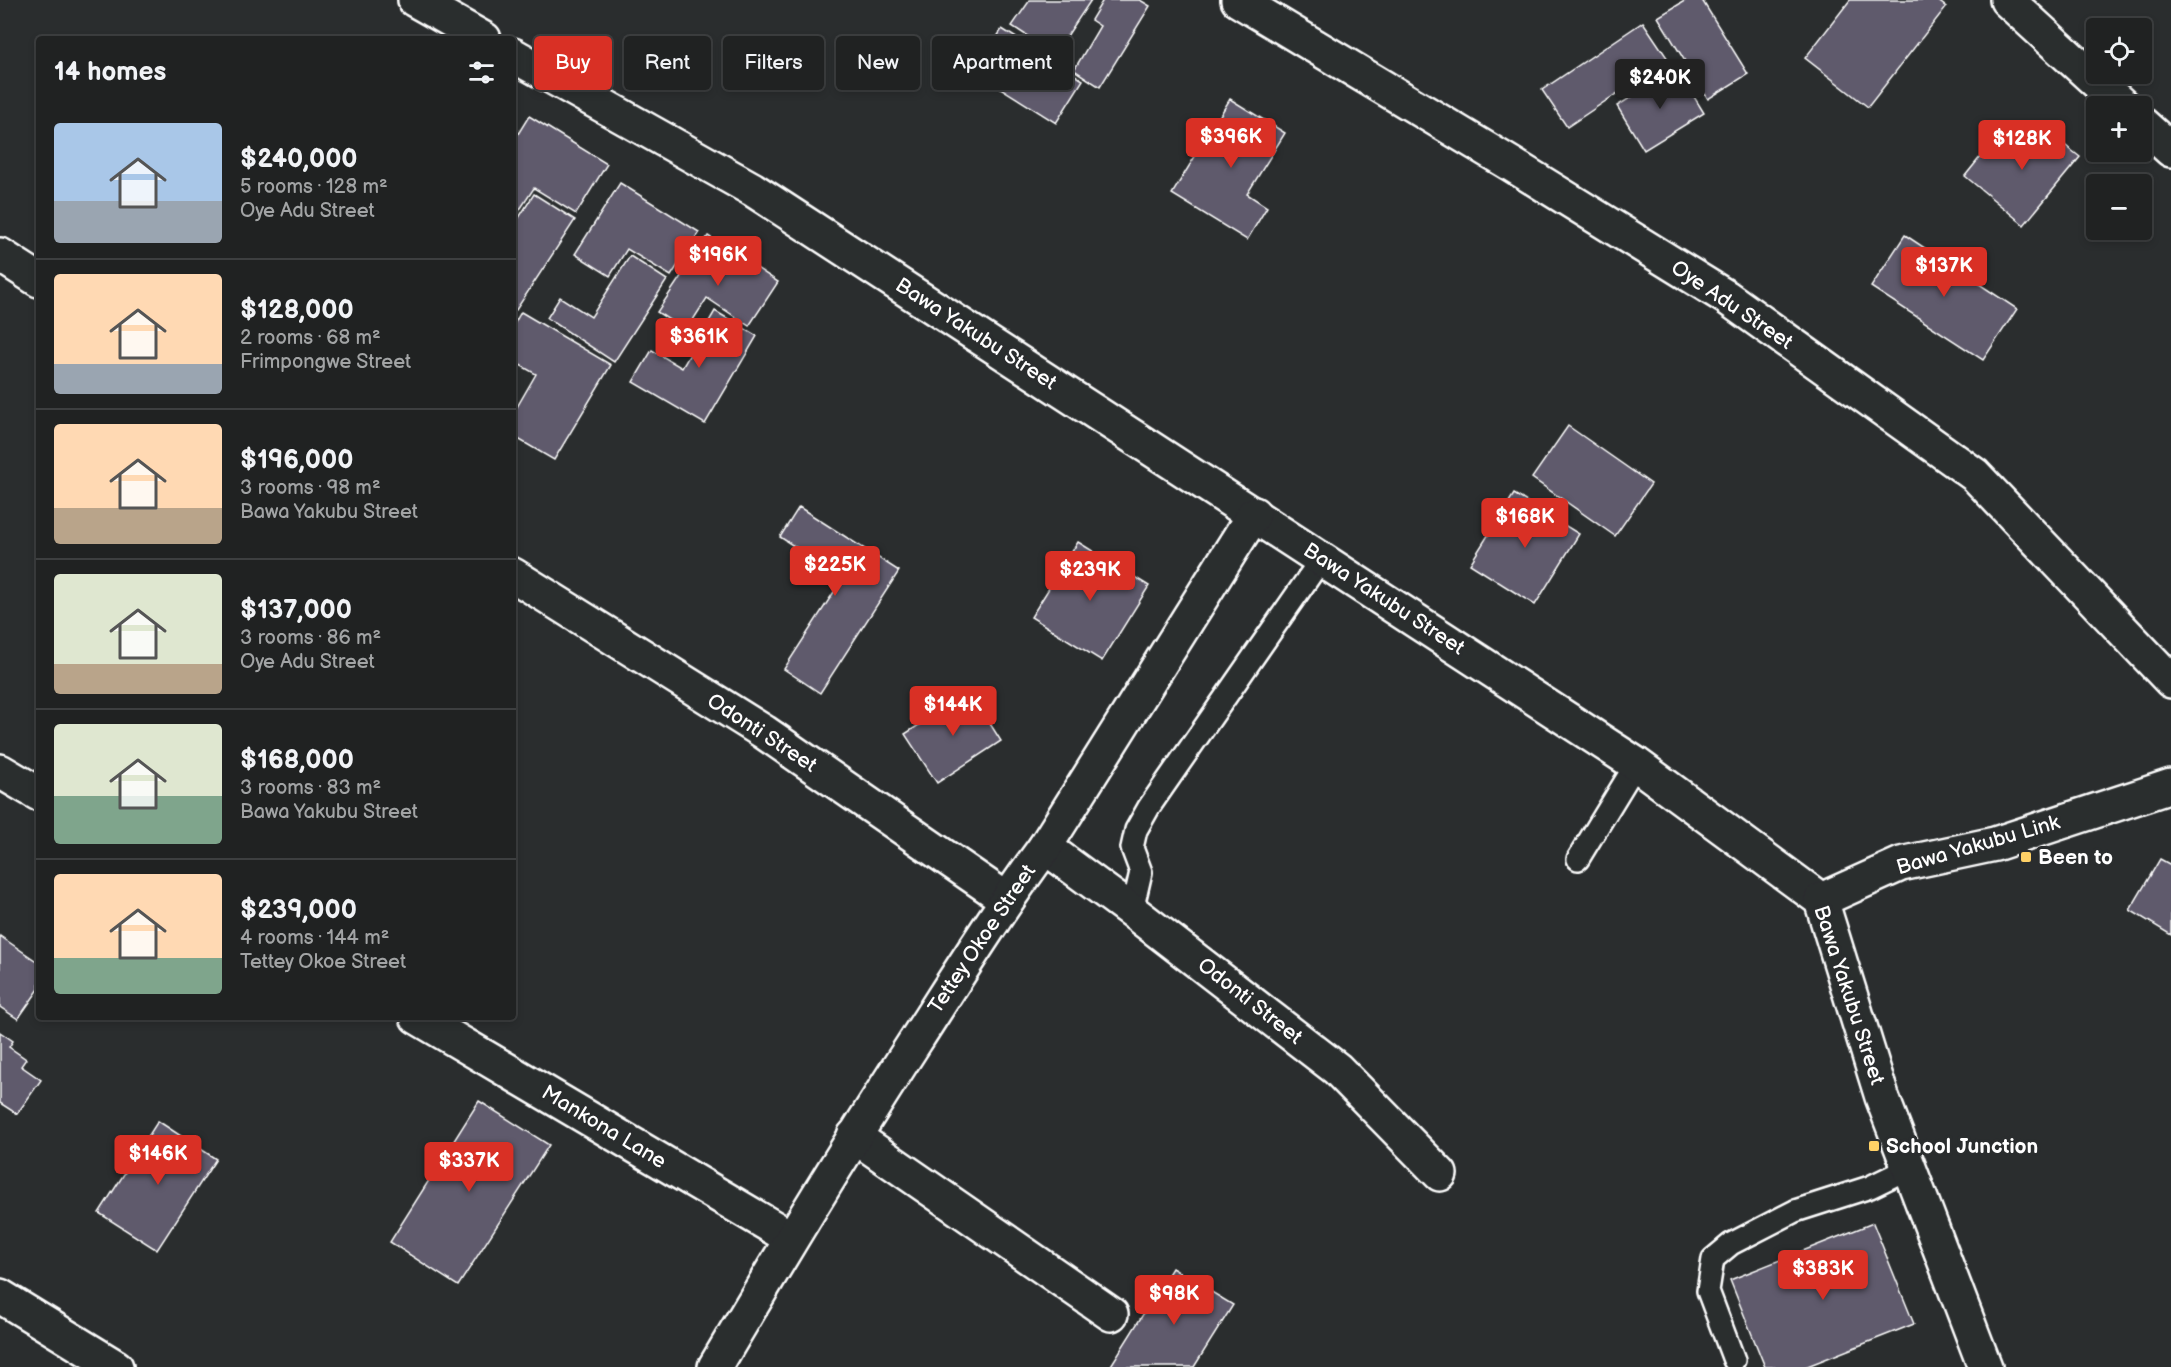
<!DOCTYPE html>
<html lang="en">
<head>
<meta charset="utf-8">
<style>
  body { margin:0; font-family:"Balsamiq Sans",sans-serif; background:#2d2f2f; color:#f1f3f6; height:100vh; display:flex; flex-direction:column; font-size:22px; white-space:nowrap }
  * { box-sizing:border-box; margin:0 }
  p { font-size:20px; color:#a2a4a5 }
  .icon { flex:none; width:33px; height:33px; fill:none; stroke:currentColor; stroke-width:2; stroke-linecap:round; stroke-linejoin:round }
  .map { position:relative; flex:1; overflow:hidden }
  .sheet { position:absolute; left:36px; top:36px; width:480px; height:984px; display:flex; flex-direction:column; background:#202222; border-radius:6px; box-shadow:0 3px 9px #0003,0 0 0 2px #3d3f40 }
  .sheet>* { flex:none }
  .hud { position:absolute; left:534px; top:36px; width:570px; height:54px; display:flex; gap:12px }
  .buttons { position:absolute; left:2086px; top:18px; display:grid; gap:12px }
  .buttons a { display:grid; place-items:center; width:66px; height:66px; border-radius:6px; background:#202222; box-shadow:0 3px 9px #0003,0 0 0 2px #3d3f40; font-size:30px }
  .price { position:absolute; translate:-50% -51px; padding:0 14px; border-radius:6px; background:#d93025; color:#fff; font-size:20px; line-height:39px; filter:drop-shadow(0 2px 3px #0008) }
  .price::after { content:''; position:absolute; left:50%; top:36px; width:18px; height:14px; margin-left:-9px; background:inherit; clip-path:polygon(0 0,100% 0,50% 100%) }
  .price.current { background:#222; color:#fff }
  ul { padding:0; list-style:none }
  li { display:flex; align-items:center; gap:18px; height:150px; padding:0 18px }
  li+li { border-top:2px solid #3d3f40 }
  li span { display:grid; place-items:center; flex:none; width:168px; height:120px; border-radius:6px; color:#555 }
  li>.icon { margin-inline-start:auto }
  span .icon { width:72px; height:72px; fill:#fffc; stroke-width:1 }
  li b { font-size:26px }
  h2 { display:flex; justify-content:space-between; align-items:center; height:72px; padding:0 18px; font-size:26px }
  .tag { padding:0 21px; border-radius:6px; background:#202222; box-shadow:0 3px 9px #0003,0 0 0 2px #3d3f40; font-size:21px; line-height:54px }
  .tag.current { background:#d93025; color:#fff }
  .map>svg:first-child { display:block }
  .building { fill:#5f5a6c; stroke:#fff; stroke-width:1.5 }
  .lines { fill:none; stroke-linecap:round; stroke-linejoin:round }
  .service-casing { stroke:#fff; stroke-width:26 }
  .minor-casing { stroke:#fff; stroke-width:38 }
  .service { stroke:#2a2d2e; stroke-width:21 }
  .minor { stroke:#2a2d2e; stroke-width:33 }
  .poi-dot { fill:#ffd166; stroke:#2a2d2e; stroke-width:2 }
  .labels { text-anchor:middle; dominant-baseline:central; stroke-width:6; stroke-linejoin:round; paint-order:stroke }
  .street-label { font-size:21px; fill:#fff; stroke:#2a2d2e }
  .poi-label { font-size:21px; font-weight:bold; fill:#fff; stroke:#2a2d2e; text-anchor:start }
</style>
</head>
<body>
<div class="map">
<svg width="2171" height="1367" viewBox="0 0 2171 1367">
  <rect width="100%" height="100%" fill="#2a2d2e"/>
  <filter id="ink" filterUnits="userSpaceOnUse"><feTurbulence type="fractalNoise" baseFrequency=".0167" numOctaves="2"/><feDisplacementMap in="SourceGraphic" scale="12" xChannelSelector="R" yChannelSelector="G"/><feConvolveMatrix kernelMatrix="1 2 1 2 8 2 1 2 1" color-interpolation-filters="sRGB"/></filter>
  <g filter="url(#ink)">
    <g class="building">
      <polygon points="1030,0 1091,0 1055,54 1012,26"/>
      <polygon points="1103,0 1140,0 1150,6 1100,87 1074,70 1100,26 1091,20"/>
      <polygon points="1686,0 1702,0 1748,74 1708,99 1658,17"/>
      <polygon points="1850,0 1937,0 1946,7 1868,107 1805,58"/>
      <polygon points="1643,22 1668,59 1567,127 1542,90"/>
      <polygon points="1002,29 1083,80 1056,123 975,72"/>
      <polygon points="1677,69 1704,113 1644,150 1617,106"/>
      <polygon points="1230,99 1285,133 1247,194 1267,207 1247,240 1172,194"/>
      <polygon points="529,116 607,164 576,214 534,188 515,217 513,216 513,142"/>
      <polygon points="2038,124 2080,157 2024,225 1965,176 2002,130 2021,146"/>
      <polygon points="620,183 699,232 671,276 627,249 610,276 575,254"/>
      <polygon points="534,194 575,220 516,310 513,308 513,227"/>
      <polygon points="1905,235 2017,309 1983,360 1871,287"/>
      <polygon points="708,236 778,282 749,326 707,298 686,331 657,312"/>
      <polygon points="630,256 667,280 614,362 547,318 560,297 591,317"/>
      <polygon points="715,311 757,336 705,424 633,382 652,350 682,368"/>
      <polygon points="521,312 611,365 554,460 513,436 513,414 536,374 513,361 513,326"/>
      <polygon points="1568,426 1651,484 1615,536 1532,478"/>
      <polygon points="1514,494 1579,534 1535,605 1470,564"/>
      <polygon points="799,507 899,571 820,693 784,669 843,578 780,537"/>
      <polygon points="1078,542 1149,586 1102,661 1031,617"/>
      <polygon points="970,692 1001,741 937,783 905,734"/>
      <polygon points="2160,859 2171,865 2171,935 2130,910"/>
      <polygon points="0,936 39,963 39,989 18,1019 0,1007"/>
      <polygon points="0,1032 13,1041 9,1047 26,1059 21,1066 41,1080 17,1114 0,1103"/>
      <polygon points="479,1101 549,1145 458,1286 390,1242"/>
      <polygon points="158,1121 216,1159 157,1250 99,1213"/>
      <polygon points="1873,1223 1914,1324 1805,1367 1765,1367 1730,1280"/>
      <polygon points="1172,1268 1233,1305 1194,1367 1110,1367"/>
    </g>
    <g class="lines">
      <g class="service-casing">
        <g id="service">
          <polyline points="1578,859 1636,764"/>
          <polyline points="1132,911 1141,872 1132,848 1136,830 1149,807 1322,558"/>
          <polyline points="1734,1360 1708,1291 1713,1259 1731,1244 1795,1211 1870,1187 1909,1168"/>
        </g>
      </g>
      <g class="minor-casing">
        <g id="minor">
          <polyline points="415,0 484,39"/>
          <polyline points="1238,0 1511,164 1726,297 1975,475 2171,681"/>
          <polyline points="2007,0 2123,106"/>
          <polyline points="513,55 752,189 1636,764 1821,900 1882,1097 1985,1367"/>
          <polyline points="2142,124 2171,150"/>
          <polyline points="0,255 39,280"/>
          <polyline points="513,575 764,732 1006,899"/>
          <polyline points="0,771 39,794"/>
          <polyline points="1045,847 1132,911 1337,1069 1440,1174"/>
          <polyline points="1821,900 1901,864 1995,844 2171,786"/>
          <polyline points="417,1017 791,1238"/>
          <polyline points="854,1136 1111,1314"/>
          <polyline points="0,1296 116,1367"/>
          <path d="M715 1367C780 1257 846 1148 916 1040 958 975 999 909 1045 847L1254 514"/>
        </g>
      </g>
      <use href="#service" class="service"/>
      <use href="#minor" class="minor"/>
    </g>
  </g>
  <g class="poi-dot">
    <rect x="2020" y="851" width="12" height="12" rx="3"/>
    <rect x="1868" y="1140" width="12" height="12" rx="3"/>
  </g>
  <g class="labels">
    <g class="street-label">
      <text transform="translate(1732 305) rotate(34)">Oye Adu Street</text>
      <text transform="translate(976 334) rotate(33)">Bawa Yakubu Street</text>
      <text transform="translate(1384 599) rotate(33)">Bawa Yakubu Street</text>
      <text transform="translate(762 733) rotate(33)">Odonti Street</text>
      <text transform="translate(1978 845) rotate(-16)">Bawa Yakubu Link</text>
      <text transform="translate(982 939) rotate(-56)">Tettey Okoe Street</text>
      <text transform="translate(1849 995) rotate(72)">Bawa Yakubu Street</text>
      <text transform="translate(1250 1001) rotate(38)">Odonti Street</text>
      <text transform="translate(604 1127) rotate(31)">Mankona Lane</text>
    </g>
    <g class="poi-label">
      <text x="2038" y="857">Been to</text>
      <text x="1886" y="1146">School Junction</text>
    </g>
  </g>
</svg>
<div class="buttons">
<a><svg class="icon" aria-label="locate" viewBox="0 0 24 24"><circle cx="12" cy="12" r="6"/><path d="M12 2v4M12 18v4M2 12h4M18 12h4"/></svg></a>
<a>+</a>
<a>−</a>
</div>
<b class="price current" style="left:1660px;top:110px">$240K</b>
<b class="price" style="left:1231px;top:169px">$396K</b>
<b class="price" style="left:2022px;top:171px">$128K</b>
<b class="price" style="left:718px;top:287px">$196K</b>
<b class="price" style="left:1944px;top:298px">$137K</b>
<b class="price" style="left:699px;top:369px">$361K</b>
<b class="price" style="left:1525px;top:549px">$168K</b>
<b class="price" style="left:835px;top:597px">$225K</b>
<b class="price" style="left:1090px;top:602px">$239K</b>
<b class="price" style="left:953px;top:737px">$144K</b>
<b class="price" style="left:158px;top:1186px">$146K</b>
<b class="price" style="left:469px;top:1193px">$337K</b>
<b class="price" style="left:1823px;top:1301px">$383K</b>
<b class="price" style="left:1174px;top:1326px">$98K</b>
<div class="hud">
<a class="tag current">Buy</a>
<a class="tag">Rent</a>
<a class="tag">Filters</a>
<a class="tag">New</a>
<a class="tag">Apartment</a>
</div>
<section class="sheet">
<h2>14 homes<svg class="icon" aria-label="filters" viewBox="0 0 24 24"><path d="M4 7h16M4 17h16"/><circle cx="9" cy="7" r="2"/><circle cx="15" cy="17" r="2"/></svg></h2>
<ul>
<li><span style="background:linear-gradient(#a9c7e8 65%,#9aa5b1 0)"><svg class="icon" aria-label="home" viewBox="0 0 24 24"><path d="M3 11l9-7 9 7M6 9v11h12V9"/></svg></span><div><b>$240,000</b><p>5 rooms · 128 m²</p><p>Oye Adu Street</p></div></li>
<li><span style="background:linear-gradient(#ffd9b3 75%,#9aa5b1 0)"><svg class="icon" aria-label="home" viewBox="0 0 24 24"><path d="M3 11l9-7 9 7M6 9v11h12V9"/></svg></span><div><b>$128,000</b><p>2 rooms · 68 m²</p><p>Frimpongwe Street</p></div></li>
<li><span style="background:linear-gradient(#ffd9b3 70%,#b9a48a 0)"><svg class="icon" aria-label="home" viewBox="0 0 24 24"><path d="M3 11l9-7 9 7M6 9v11h12V9"/></svg></span><div><b>$196,000</b><p>3 rooms · 98 m²</p><p>Bawa Yakubu Street</p></div></li>
<li><span style="background:linear-gradient(#dfe7d0 75%,#b9a48a 0)"><svg class="icon" aria-label="home" viewBox="0 0 24 24"><path d="M3 11l9-7 9 7M6 9v11h12V9"/></svg></span><div><b>$137,000</b><p>3 rooms · 86 m²</p><p>Oye Adu Street</p></div></li>
<li><span style="background:linear-gradient(#dfe7d0 60%,#7fa58c 0)"><svg class="icon" aria-label="home" viewBox="0 0 24 24"><path d="M3 11l9-7 9 7M6 9v11h12V9"/></svg></span><div><b>$168,000</b><p>3 rooms · 83 m²</p><p>Bawa Yakubu Street</p></div></li>
<li><span style="background:linear-gradient(#ffd9b3 70%,#7fa58c 0)"><svg class="icon" aria-label="home" viewBox="0 0 24 24"><path d="M3 11l9-7 9 7M6 9v11h12V9"/></svg></span><div><b>$239,000</b><p>4 rooms · 144 m²</p><p>Tettey Okoe Street</p></div></li>
</ul>
</section>
</div>
</body>
</html>
